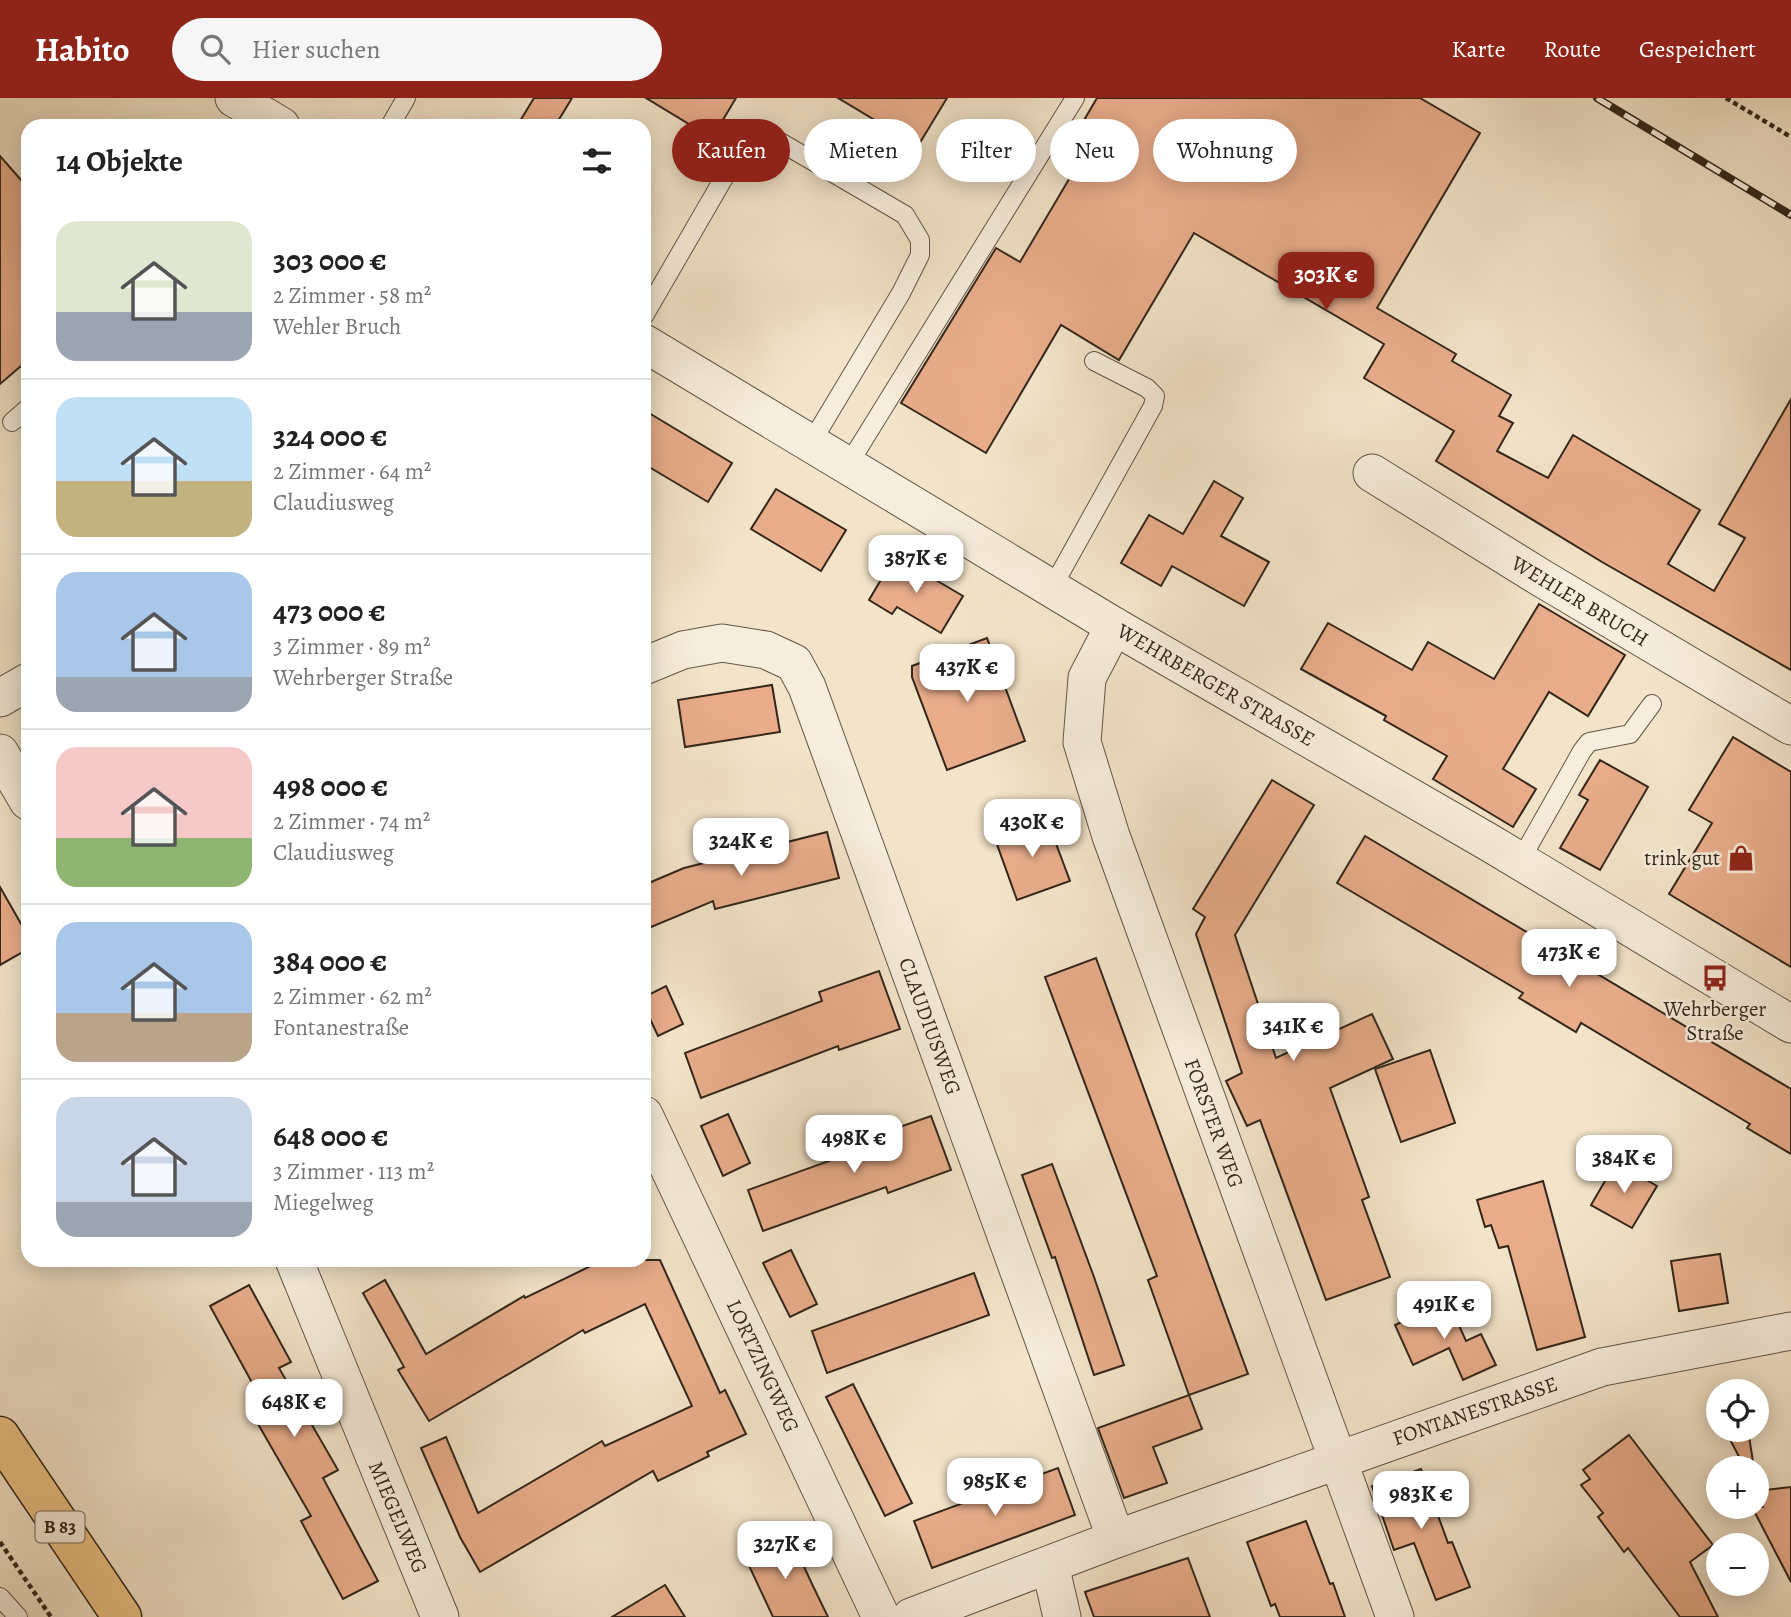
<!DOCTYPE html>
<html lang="de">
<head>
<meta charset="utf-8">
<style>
  body { margin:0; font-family:Alegreya,serif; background:#f6f6f6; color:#222; height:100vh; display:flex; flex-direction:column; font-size:26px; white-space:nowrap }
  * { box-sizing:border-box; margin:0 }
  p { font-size:23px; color:#767676 }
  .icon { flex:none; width:38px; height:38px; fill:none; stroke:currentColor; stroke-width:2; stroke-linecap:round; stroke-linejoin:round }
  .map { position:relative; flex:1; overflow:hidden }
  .details { position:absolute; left:21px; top:21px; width:630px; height:1148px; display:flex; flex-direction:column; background:#fff; border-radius:21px; box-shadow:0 4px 18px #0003 }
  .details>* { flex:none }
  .banner { position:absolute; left:672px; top:21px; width:665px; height:63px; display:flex; gap:14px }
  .fabs { position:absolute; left:1706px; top:1281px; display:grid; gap:14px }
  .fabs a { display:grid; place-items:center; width:63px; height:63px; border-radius:50%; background:#fff; box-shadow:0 4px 18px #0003; font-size:35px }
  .price { position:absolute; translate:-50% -60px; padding:0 16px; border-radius:14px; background:#fff; color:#222; font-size:23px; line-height:46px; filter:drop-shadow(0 2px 4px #0008) }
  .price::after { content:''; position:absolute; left:50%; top:42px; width:21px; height:16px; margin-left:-10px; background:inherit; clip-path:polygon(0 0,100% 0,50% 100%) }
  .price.on { background:#8f2418; color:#fff }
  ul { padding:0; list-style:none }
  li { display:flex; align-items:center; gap:21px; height:175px; padding:0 35px }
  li+li { border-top:2px solid #e0e0e0 }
  li span { display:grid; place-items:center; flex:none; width:196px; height:140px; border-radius:21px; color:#555 }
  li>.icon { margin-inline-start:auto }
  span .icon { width:84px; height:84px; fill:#fffc; stroke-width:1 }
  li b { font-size:30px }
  h2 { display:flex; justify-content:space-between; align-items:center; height:84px; padding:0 35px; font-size:30px }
  .pill { padding:0 24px; border-radius:32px; background:#fff; box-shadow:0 4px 18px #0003; font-size:24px; line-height:63px }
  .pill.on { background:#8f2418; color:#fff }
  header { display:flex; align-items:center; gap:42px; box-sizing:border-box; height:98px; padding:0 35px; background:#8f2418; color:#fff }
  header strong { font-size:33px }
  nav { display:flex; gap:38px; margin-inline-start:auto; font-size:24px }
  .search { width:490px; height:63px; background:#f6f6f6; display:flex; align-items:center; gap:18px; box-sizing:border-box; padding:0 24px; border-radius:38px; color:#767676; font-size:26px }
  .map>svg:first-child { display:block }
  .building { fill:#e9ad8b; stroke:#33271b; stroke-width:2 }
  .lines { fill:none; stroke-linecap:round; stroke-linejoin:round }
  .service-casing { stroke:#635646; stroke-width:20 }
  .minor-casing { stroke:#635646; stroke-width:39 }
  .primary-casing { stroke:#33271b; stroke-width:41 }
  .path { stroke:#33271b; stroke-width:4.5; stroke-dasharray:5 3.5; stroke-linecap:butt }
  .service { stroke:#f7eddc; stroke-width:18 }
  .minor { stroke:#f7eddc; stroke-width:37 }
  .primary { stroke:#eac284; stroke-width:38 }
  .rail-casing { stroke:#33271b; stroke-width:8 }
  .rail { stroke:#f7eddc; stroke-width:5; stroke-dasharray:16; stroke-linecap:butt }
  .labels { text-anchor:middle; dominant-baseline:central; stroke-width:5; stroke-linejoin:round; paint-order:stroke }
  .shield { fill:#f7eddc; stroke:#6e6255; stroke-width:2 }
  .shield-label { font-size:19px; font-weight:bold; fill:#33271b }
  .street-label { font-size:21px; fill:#33271b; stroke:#f7eddc }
  .poi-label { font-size:21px; fill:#33271b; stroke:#f7eddc; text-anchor:end }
</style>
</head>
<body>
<header>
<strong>Habito</strong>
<div class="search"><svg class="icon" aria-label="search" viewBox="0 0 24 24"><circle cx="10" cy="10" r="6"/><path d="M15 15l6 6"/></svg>Hier suchen</div>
<nav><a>Karte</a><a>Route</a><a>Gespeichert</a></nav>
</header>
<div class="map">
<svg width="1791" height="1519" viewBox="0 0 1791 1519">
  <rect width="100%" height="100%" fill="#f3e4c9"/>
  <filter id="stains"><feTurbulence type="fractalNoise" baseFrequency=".00286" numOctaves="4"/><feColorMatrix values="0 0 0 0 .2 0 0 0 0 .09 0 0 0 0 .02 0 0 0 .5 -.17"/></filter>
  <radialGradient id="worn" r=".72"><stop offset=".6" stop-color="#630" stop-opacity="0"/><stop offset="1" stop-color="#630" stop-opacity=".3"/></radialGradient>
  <g class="building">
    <polygon points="534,0 572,0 555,28 517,28"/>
    <polygon points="646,0 736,0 712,40"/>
    <polygon points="838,0 947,0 918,48"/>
    <polygon points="1097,0 1420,0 1480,35 1377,210 1456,256 1452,263 1511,297 1499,318 1513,325 1497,353 1548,380 1573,337 1700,412 1668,466 1714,493 1745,440 1719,426 1791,301 1791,572 1602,464 1436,363 1454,333 1364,280 1384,246 1194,135 1119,262 1061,227 986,355 901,305 996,150 1020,164 1078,66 1063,58"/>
    <polygon points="0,58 28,90 28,262 0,286"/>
    <polygon points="644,312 732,365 708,404 644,366"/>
    <polygon points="1214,383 1243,400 1221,438 1269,464 1244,508 1172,468 1161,488 1121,465 1149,417 1183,436"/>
    <polygon points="776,391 846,432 821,473 751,431"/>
    <polygon points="895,458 963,498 941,535 897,509 892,516 869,502"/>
    <polygon points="1539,506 1625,557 1588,618 1549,594 1503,671 1536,691 1513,729 1433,681 1447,658 1384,622 1386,618 1301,571 1328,525 1412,572 1428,544 1494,581"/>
    <polygon points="987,540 1025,643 947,672 912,579 912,568"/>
    <polygon points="772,587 780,634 685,649 678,602"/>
    <polygon points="1733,639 1791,674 1791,869 1669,796 1712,725 1689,712"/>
    <polygon points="1600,662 1648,689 1600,772 1560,750 1588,702 1579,697"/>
    <polygon points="1272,682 1314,707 1235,837 1276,960 1372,916 1393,961 1330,990 1369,1099 1362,1102 1390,1179 1326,1202 1260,1022 1247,1028 1226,983 1242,975 1196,836 1205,819 1193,811"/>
    <polygon points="1046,719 1070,783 1017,802 994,738"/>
    <polygon points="827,734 839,780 715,811 713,803 644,832 644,787 684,770"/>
    <polygon points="1365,738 1791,991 1791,1056 1747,1030 1750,1026 1581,925 1576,934 1519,900 1523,895 1337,785"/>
    <polygon points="0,789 28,838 28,851 0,867"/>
    <polygon points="1096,860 1248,1276 1189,1297 1148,1182 1157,1178 1045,879"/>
    <polygon points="879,873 900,931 839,952 838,948 701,1000 685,955 822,903 819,894"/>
    <polygon points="666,888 683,926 658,938 644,908 644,899"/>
    <polygon points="1430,952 1455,1025 1401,1044 1375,971"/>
    <polygon points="728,1016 750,1065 723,1078 701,1028"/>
    <polygon points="931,1018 951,1072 888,1095 886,1089 763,1133 748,1092 871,1048 868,1040"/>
    <polygon points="1616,1064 1657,1088 1632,1130 1591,1107"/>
    <polygon points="1052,1066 1094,1179 1124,1267 1094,1277 1055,1159 1052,1160 1022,1077"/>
    <polygon points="1543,1083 1585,1239 1537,1252 1508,1148 1499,1150 1491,1127 1485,1129 1477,1102"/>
    <polygon points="791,1152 817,1206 790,1219 763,1165"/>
    <polygon points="1720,1156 1728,1205 1679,1213 1671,1163"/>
    <polygon points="603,1162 660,1162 720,1295 725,1292 746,1336 707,1354 709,1358 658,1383 653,1373 480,1474 460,1439 421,1350 446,1339 478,1415 602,1343 605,1348 692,1308 645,1206 585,1235 583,1232 429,1323 398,1272 404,1269 363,1195 385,1182 426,1256 524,1198 525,1200"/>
    <polygon points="974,1175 989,1217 827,1275 812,1233"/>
    <polygon points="249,1187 291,1264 279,1270 338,1372 323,1380 378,1483 343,1501 301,1423 311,1418 254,1319 267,1312 210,1208"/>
    <polygon points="1448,1203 1466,1243 1481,1236 1496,1267 1463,1282 1449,1250 1413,1267 1395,1227"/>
    <polygon points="853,1286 912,1405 885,1418 826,1299"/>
    <polygon points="1189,1297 1202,1331 1153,1349 1167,1385 1124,1400 1098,1330"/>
    <polygon points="1725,1332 1748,1332 1754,1370 1745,1370"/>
    <polygon points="1629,1337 1713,1447 1690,1464 1718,1519 1680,1519 1628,1450 1624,1454 1598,1419 1603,1415 1581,1387 1590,1381 1583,1372"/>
    <polygon points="1058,1370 1075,1417 932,1470 914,1423"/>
    <polygon points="1421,1371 1448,1445 1452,1444 1470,1489 1436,1502 1414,1445 1394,1452 1372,1388"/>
    <polygon points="1791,1389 1791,1484 1752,1409 1763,1409 1757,1393"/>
    <polygon points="1306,1423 1330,1486 1333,1485 1345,1519 1280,1519 1275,1506 1271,1508 1247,1444"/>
    <polygon points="789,1436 812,1486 828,1519 773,1519 744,1457"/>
    <polygon points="1188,1460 1210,1519 1094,1519 1085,1494"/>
    <polygon points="665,1487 685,1519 612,1519"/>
  </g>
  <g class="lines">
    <g class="service-casing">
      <g id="service">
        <polyline points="390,28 406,0"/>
        <path d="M644 218 729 71C743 50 749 43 775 41L905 117 920 142V157L901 195 811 345"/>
        <polyline points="12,324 28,310"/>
        <polyline points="848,367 1075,0"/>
        <polyline points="1052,490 1153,308 1155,298 1147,290 1094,263"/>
        <polyline points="1520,763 1582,653 1589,644 1630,636 1652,606"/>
        <polyline points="0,1499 18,1519"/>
      </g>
    </g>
    <g class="minor-casing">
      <g id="minor">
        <polyline points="234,0 281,28"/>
        <polyline points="644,245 1114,528 1490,745 1791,926"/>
        <polyline points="1372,375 1543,481 1791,628"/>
        <polyline points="1114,528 1087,580 1082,644 1111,738 1395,1519"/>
        <polyline points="644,568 683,552 722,545 766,552 794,565 807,589 1116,1441"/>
        <polyline points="0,600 28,584"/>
        <polyline points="0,655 28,703"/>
        <polyline points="644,1017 881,1519"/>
        <polyline points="294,1162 440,1519"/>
        <polyline points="1050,1467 1062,1519"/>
        <polyline points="911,1519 1116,1441 1602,1269 1791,1233"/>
      </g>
    </g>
    <g class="primary-casing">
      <polyline id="primary" points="0,1338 122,1519"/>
    </g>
    <g class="path">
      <polyline points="1726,0 1791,39"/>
      <polyline points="0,1444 51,1519"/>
    </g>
    <use href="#service" class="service"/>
    <use href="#minor" class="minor"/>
    <use href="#primary" class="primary"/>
    <g class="rail-casing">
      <polyline id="rail" points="1597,0 1791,117"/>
    </g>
    <use href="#rail" class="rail"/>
  </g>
  <defs>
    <g id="shop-bare" transform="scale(2.1)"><path d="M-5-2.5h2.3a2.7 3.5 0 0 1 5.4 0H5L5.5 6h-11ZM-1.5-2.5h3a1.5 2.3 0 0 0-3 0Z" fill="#8f2418" stroke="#f7eddc" stroke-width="2.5" paint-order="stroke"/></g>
    <g id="bus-bare" transform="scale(2.1)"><path d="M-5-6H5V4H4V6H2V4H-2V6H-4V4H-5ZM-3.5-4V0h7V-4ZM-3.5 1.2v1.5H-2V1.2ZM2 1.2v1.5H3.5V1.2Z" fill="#8f2418" stroke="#f7eddc" stroke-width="2.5" paint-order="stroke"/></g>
  </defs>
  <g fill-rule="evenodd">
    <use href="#shop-bare" x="1741" y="760"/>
    <use href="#bus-bare" x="1715" y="880"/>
  </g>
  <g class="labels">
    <rect class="shield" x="35.5" y="1413.5" width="49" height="31" rx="5"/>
    <g class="shield-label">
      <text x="60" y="1429">B 83</text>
    </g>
    <g class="street-label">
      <text transform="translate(1580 503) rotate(31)">WEHLER BRUCH</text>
      <text transform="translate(1216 587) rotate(30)">WEHRBERGER STRASSE</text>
      <text transform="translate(930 928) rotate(70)">CLAUDIUSWEG</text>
      <text transform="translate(1214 1025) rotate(70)">FORSTER WEG</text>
      <text transform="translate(763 1268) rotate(65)">LORTZINGWEG</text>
      <text transform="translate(1475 1313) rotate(-19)">FONTANESTRASSE</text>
      <text transform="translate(398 1419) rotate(67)">MIEGELWEG</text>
    </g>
    <g class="poi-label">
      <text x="1720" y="760">trink gut</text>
      <text x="1715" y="911" text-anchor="middle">Wehrberger<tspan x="1715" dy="24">Straße</tspan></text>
    </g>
  </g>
  <rect width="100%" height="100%" filter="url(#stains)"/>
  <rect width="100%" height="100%" fill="url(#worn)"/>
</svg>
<div class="fabs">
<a><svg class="icon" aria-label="locate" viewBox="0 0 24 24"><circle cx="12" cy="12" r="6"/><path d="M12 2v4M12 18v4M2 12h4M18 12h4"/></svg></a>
<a>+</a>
<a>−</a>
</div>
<b class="price on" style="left:1326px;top:214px">303K €</b>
<b class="price" style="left:916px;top:497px">387K €</b>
<b class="price" style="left:967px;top:606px">437K €</b>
<b class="price" style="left:1032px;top:761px">430K €</b>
<b class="price" style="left:741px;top:780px">324K €</b>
<b class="price" style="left:1569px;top:891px">473K €</b>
<b class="price" style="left:1293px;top:965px">341K €</b>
<b class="price" style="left:854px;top:1077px">498K €</b>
<b class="price" style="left:1624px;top:1097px">384K €</b>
<b class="price" style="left:1444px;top:1243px">491K €</b>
<b class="price" style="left:294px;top:1341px">648K €</b>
<b class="price" style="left:995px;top:1420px">985K €</b>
<b class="price" style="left:1421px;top:1433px">983K €</b>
<b class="price" style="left:785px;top:1483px">327K €</b>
<div class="banner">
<a class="pill on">Kaufen</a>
<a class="pill">Mieten</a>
<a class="pill">Filter</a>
<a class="pill">Neu</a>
<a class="pill">Wohnung</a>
</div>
<section class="details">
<h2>14 Objekte<svg class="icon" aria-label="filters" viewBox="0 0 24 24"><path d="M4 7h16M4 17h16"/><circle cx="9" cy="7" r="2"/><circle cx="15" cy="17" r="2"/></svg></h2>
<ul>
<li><span style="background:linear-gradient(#dfe7d0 65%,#9aa5b1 0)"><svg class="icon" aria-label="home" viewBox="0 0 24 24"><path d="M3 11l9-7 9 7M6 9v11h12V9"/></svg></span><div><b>303 000 €</b><p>2 Zimmer · 58 m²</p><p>Wehler Bruch</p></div></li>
<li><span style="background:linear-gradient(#bfe0f5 60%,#c2b280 0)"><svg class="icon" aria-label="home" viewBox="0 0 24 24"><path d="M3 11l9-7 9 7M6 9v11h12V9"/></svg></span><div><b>324 000 €</b><p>2 Zimmer · 64 m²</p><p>Claudiusweg</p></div></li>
<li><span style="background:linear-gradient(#a9c7e8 75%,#9aa5b1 0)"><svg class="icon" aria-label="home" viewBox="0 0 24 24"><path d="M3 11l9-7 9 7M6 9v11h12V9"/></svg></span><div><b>473 000 €</b><p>3 Zimmer · 89 m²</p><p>Wehrberger Straße</p></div></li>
<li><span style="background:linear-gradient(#f6c9c9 65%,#8fb573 0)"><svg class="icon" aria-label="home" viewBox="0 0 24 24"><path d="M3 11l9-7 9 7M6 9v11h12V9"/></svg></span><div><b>498 000 €</b><p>2 Zimmer · 74 m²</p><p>Claudiusweg</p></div></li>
<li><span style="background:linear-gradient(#a9c7e8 65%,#b9a48a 0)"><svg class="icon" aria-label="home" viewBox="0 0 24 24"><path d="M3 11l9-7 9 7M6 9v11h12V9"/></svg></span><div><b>384 000 €</b><p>2 Zimmer · 62 m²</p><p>Fontanestraße</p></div></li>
<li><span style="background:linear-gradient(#c9d6e8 75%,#9aa5b1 0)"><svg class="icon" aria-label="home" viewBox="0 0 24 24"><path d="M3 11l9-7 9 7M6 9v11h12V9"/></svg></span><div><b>648 000 €</b><p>3 Zimmer · 113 m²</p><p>Miegelweg</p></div></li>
</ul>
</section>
</div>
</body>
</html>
